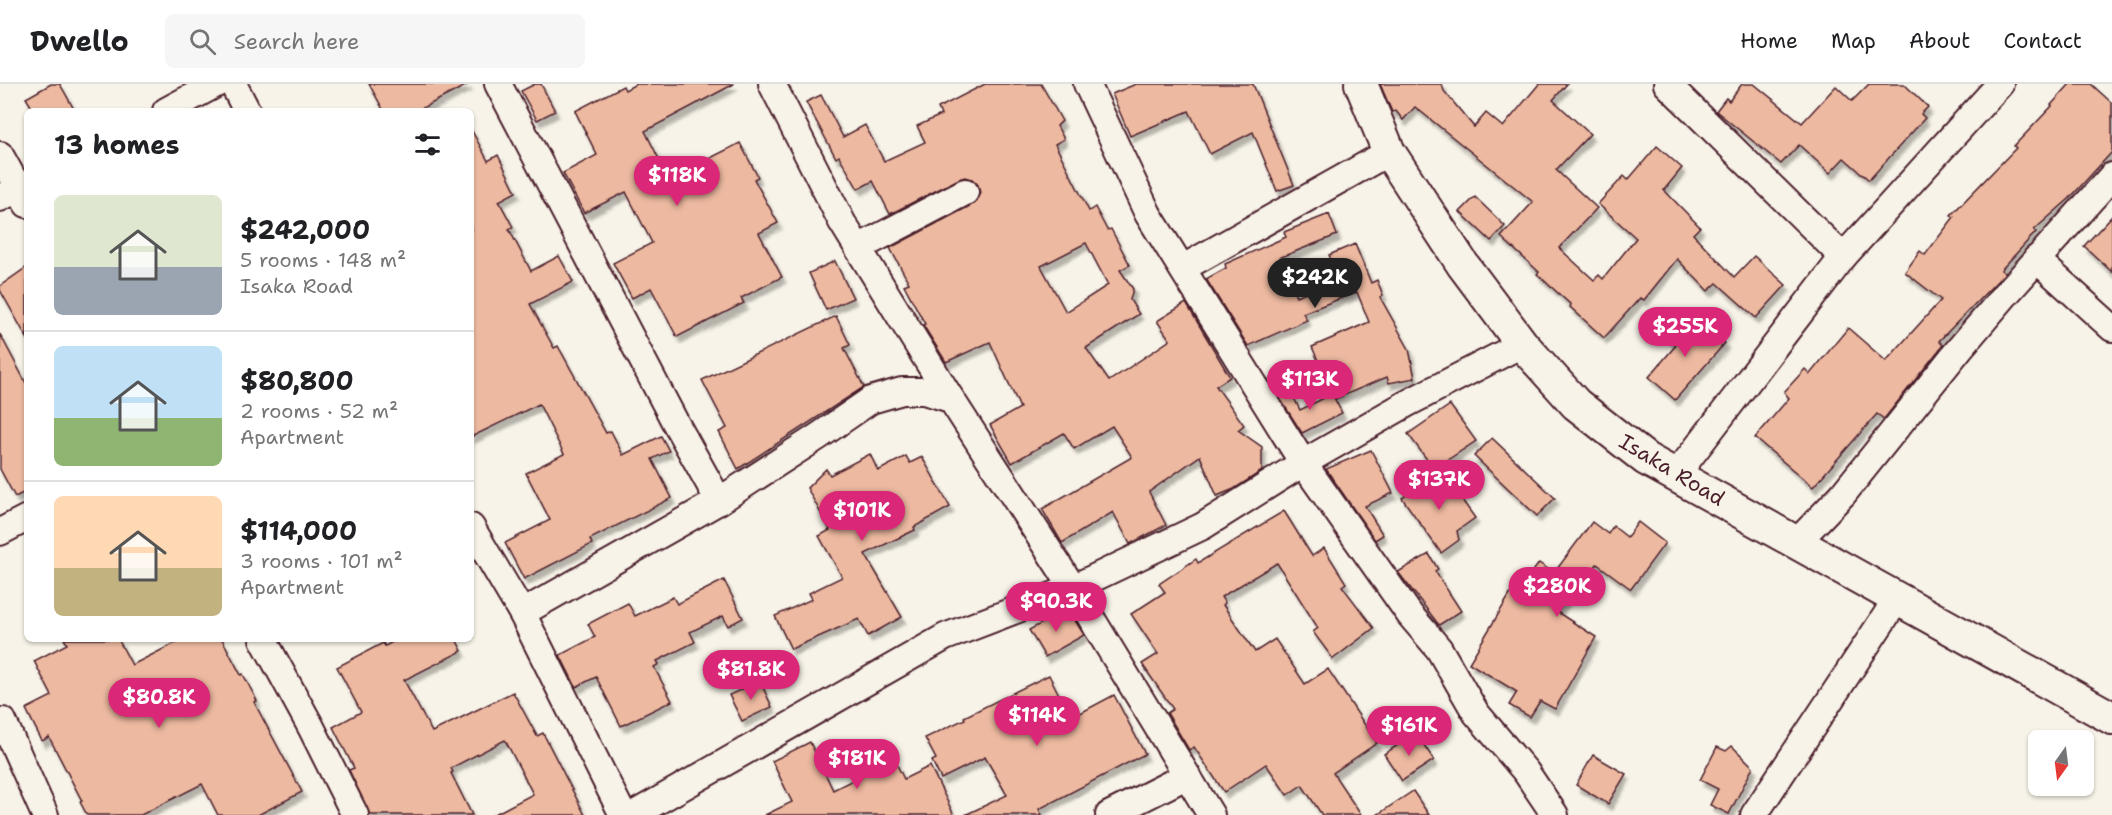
<!DOCTYPE html>
<html lang="en">
<head>
<meta charset="utf-8">
<style>
  body { margin:0; font-family:"Shantell Sans",sans-serif; background:#f6f6f6; color:#202124; height:100vh; display:flex; flex-direction:column; font-size:22px; white-space:nowrap }
  * { box-sizing:border-box; margin:0 }
  p { font-size:20px; color:#757577 }
  .icon { flex:none; width:33px; height:33px; fill:none; stroke:currentColor; stroke-width:2; stroke-linecap:round; stroke-linejoin:round }
  .map { position:relative; flex:1; overflow:hidden }
  .details { position:absolute; left:24px; top:24px; width:450px; height:534px; display:flex; flex-direction:column; background:#fff; border-radius:9px; box-shadow:0 2px 4px #0004 }
  .details>* { flex:none }
  .needle { width:39px; rotate:194deg }
  .tools { position:absolute; left:2028px; top:646px; display:grid; gap:12px }
  .tools a { display:grid; place-items:center; width:66px; height:66px; border-radius:9px; background:#fff; box-shadow:0 2px 4px #0004; font-size:30px }
  .price { position:absolute; translate:-50% -51px; padding:0 14px; border-radius:21px; background:#db2777; color:#fff; font-size:20px; line-height:39px; filter:drop-shadow(0 2px 3px #0008) }
  .price::after { content:''; position:absolute; left:50%; top:36px; width:18px; height:14px; margin-left:-9px; background:inherit; clip-path:polygon(0 0,100% 0,50% 100%) }
  .price.on { background:#222; color:#fff }
  ul { padding:0; list-style:none }
  li { display:flex; align-items:center; gap:18px; height:150px; padding:0 30px }
  li+li { border-top:2px solid #e0e0e0 }
  li span { display:grid; place-items:center; flex:none; width:168px; height:120px; border-radius:9px; color:#555 }
  li>.icon { margin-inline-start:auto }
  span .icon { width:72px; height:72px; fill:#fffc; stroke-width:1 }
  li b { font-size:26px }
  h2 { display:flex; justify-content:space-between; align-items:center; height:72px; padding:0 30px; font-size:26px }
  header { display:flex; align-items:center; gap:36px; box-sizing:border-box; height:84px; padding:0 30px; background:#fff; border-bottom:2px solid #e0e0e0 }
  header strong { font-size:28px }
  nav { display:flex; gap:33px; margin-inline-start:auto; font-size:21px }
  .search { width:420px; height:54px; background:#f6f6f6; display:flex; align-items:center; gap:15px; box-sizing:border-box; padding:0 21px; border-radius:9px; color:#757577; font-size:22px }
  .map>svg:first-child { display:block }
  .building { fill:#edb9a0; stroke:#4a1f2b; stroke-width:1.5; fill-rule:evenodd; filter:url(#shadow) }
  .lines { fill:none; stroke-linecap:round; stroke-linejoin:round }
  .minor-casing { stroke:#4a1f2b; stroke-width:30 }
  .tertiary-casing { stroke:#4a1f2b; stroke-width:36 }
  .minor { stroke:#f7f3e8; stroke-width:26 }
  .tertiary { stroke:#f7f3e8; stroke-width:32 }
  .labels { text-anchor:middle; dominant-baseline:central; stroke-width:5; stroke-linejoin:round; paint-order:stroke }
  .street-label { font-size:21px; fill:#4a1f2b; stroke:#f7f3e8 }
</style>
</head>
<body>
<header>
<strong>Dwello</strong>
<div class="search"><svg class="icon" aria-label="search" viewBox="0 0 24 24"><circle cx="10" cy="10" r="6"/><path d="M15 15l6 6"/></svg>Search here</div>
<nav><a>Home</a><a>Map</a><a>About</a><a>Contact</a></nav>
</header>
<div class="map">
<svg width="2112" height="731" viewBox="0 0 2112 731">
  <defs>
    <filter id="shadow"><feDropShadow dx="3.5" dy="6" stdDeviation="1.5" flood-color="#0004"/></filter>
  </defs>
  <rect width="100%" height="100%" fill="#f7f3e8"/>
  <filter id="ink" filterUnits="userSpaceOnUse"><feTurbulence type="fractalNoise" baseFrequency=".0167" numOctaves="2"/><feDisplacementMap in="SourceGraphic" scale="12" xChannelSelector="R" yChannelSelector="G"/><feConvolveMatrix kernelMatrix="1 2 1 2 8 2 1 2 1" color-interpolation-filters="sRGB"/></filter>
  <g filter="url(#ink)">
    <g class="building">
      <polygon points="51,0 60,0 75,27 34,27 26,14"/>
      <polygon points="369,0 469,0 417,27 384,27"/>
      <polygon points="535,0 541,0 555,27 537,36 521,7"/>
      <polygon points="636,0 734,0 645,47 669,95 740,59 758,93 754,95 778,139 759,149 782,193 741,214 744,219 677,253 651,204 632,214 613,179 652,159 626,108 584,129 563,89 597,71 575,27 623,2 625,6"/>
      <path d="M985 0H1041L1062 37 1057 42 1064 55 1055 60 1089 127 1095 123 1107 146 1111 145 1130 181 1120 186 1133 205 1130 216 1139 230 1086 264 1109 297 1170 256 1157 237 1186 219 1230 293 1216 302 1244 341 1238 346 1262 363V387L1234 405 1217 412 1200 372 1149 408 1166 441 1130 460 1113 428 1062 459 1042 425 1132 373 1112 342 1074 365 1064 349 1012 379 990 341 1020 324 990 258 946 278 923 241 925 240 904 201 909 199 890 164 972 121 977 116 980 109 978 101 972 95 965 93 959 95 890 130 873 97 858 105 839 72 836 74 806 18 821 11 843 53 865 41 884 77 925 58 917 42 941 31 938 24ZM1086 159 1108 201 1066 228 1041 182Z"/>
      <polygon points="1136,0 1253,0 1294,101 1277,107 1253,48 1210,70 1189,27 1130,52 1112,10"/>
      <polygon points="1380,0 1442,0 1444,7 1474,43 1486,29 1503,43 1539,0 1567,0 1553,16 1590,50 1556,86 1597,124 1559,164 1594,196 1599,191 1603,195 1636,154 1598,120 1624,92 1628,96 1657,62 1682,84 1664,106 1700,143 1693,150 1734,193 1754,172 1786,201 1756,234 1717,199 1708,207 1677,175 1644,216 1640,214 1604,254 1570,223 1571,221 1537,190 1539,188 1501,153 1533,118 1415,23 1403,36 1396,27 1392,28"/>
      <polygon points="1742,0 1754,0 1802,39 1836,2 1852,17 1869,0 1904,0 1928,23 1921,30 1925,34 1869,96 1844,74 1830,89 1799,61 1781,80 1716,27 1726,14 1729,17"/>
      <polygon points="2070,0 2091,0 2112,19 2112,68 2069,115 2034,146 2036,148 2001,186 2005,189 1939,257 1943,261 1884,335 1877,330 1813,403 1755,354 1789,314 1784,308 1805,285 1810,290 1848,244 1886,277 1941,216 1905,188 1920,167 1925,171 1954,133 1951,131 2016,64 2014,62 2052,22 2051,21"/>
      <polygon points="471,45 488,77 498,71 516,108 499,117 513,143 509,145 531,187 559,172 573,198 530,220 554,264 558,262 606,349 611,347 623,371 661,352 669,367 652,375 672,414 590,455 592,460 524,495 505,459 550,436 526,389 564,370 539,320 471,353"/>
      <polygon points="1475,113 1505,142 1491,157 1460,128"/>
      <polygon points="1329,130 1337,151 1279,174 1296,212 1339,195 1329,171 1355,160 1371,199 1377,196 1383,211 1380,213 1409,265 1415,294 1389,299 1387,293 1335,315 1312,263 1369,238 1357,208 1303,229 1307,236 1248,262 1206,195 1226,184 1225,180 1286,153 1284,148"/>
      <polygon points="2112,132 2112,188 2084,162"/>
      <polygon points="835,177 853,214 826,226 809,189"/>
      <polygon points="27,183 27,254 0,206 0,202"/>
      <polygon points="836,232 850,261 844,264 864,303 738,385 719,348 727,344 702,296"/>
      <polygon points="1681,234 1703,253 1710,246 1725,259 1675,316 1649,293 1676,261 1665,252"/>
      <polygon points="0,250 27,301 27,407 15,413 0,385"/>
      <polygon points="1289,304 1300,326 1332,310 1342,329 1302,349 1277,310"/>
      <polygon points="1450,321 1476,357 1434,385 1408,350"/>
      <polygon points="1492,354 1555,414 1537,432 1474,372"/>
      <polygon points="1371,366 1393,409 1365,422 1383,451 1375,456 1326,385"/>
      <polygon points="870,370 878,387 906,372 910,379 922,373 950,423 914,443 915,446 865,470 902,533 868,552 859,535 791,565 775,532 812,515 809,509 842,493 819,452 830,446 807,404 826,385 830,391"/>
      <polygon points="1441,387 1475,434 1457,447 1459,456 1441,469 1402,414"/>
      <polygon points="1284,427 1312,472 1324,464 1346,499 1342,502 1374,544 1333,575 1313,548 1318,544 1277,479 1221,513 1225,519 1223,521 1255,568 1275,555 1305,600 1328,585 1377,659 1333,689 1361,731 1322,731 1302,701 1287,711 1266,680 1224,708 1194,663 1189,666 1167,629 1173,625 1142,580 1158,570 1131,530 1165,508 1159,500 1196,475 1198,479"/>
      <polygon points="1592,438 1608,450 1613,442 1627,453 1638,438 1665,459 1631,505 1597,480 1588,493 1584,490 1557,528 1596,553 1555,625 1540,617 1530,633 1509,621 1517,608 1469,579 1515,502 1520,505 1539,479 1554,489"/>
      <polygon points="1429,470 1438,485 1435,487 1461,527 1439,541 1398,488"/>
      <polygon points="724,496 743,534 728,542 723,532 690,548 695,558 657,577 659,580 654,583 672,617 621,642 596,593 576,603 560,571 595,553 588,540 628,519 635,532 673,513 677,520"/>
      <polygon points="1068,525 1084,551 1045,573 1029,546"/>
      <polygon points="64,555 118,555 132,581 183,555 222,555 241,591 243,590 257,617 254,618 302,708 258,731 218,731 202,700 141,731 87,731 80,718 82,717 49,653 42,657 26,625 52,612 34,577 67,560"/>
      <polygon points="398,555 456,555 462,567 404,596 432,648 513,608 537,652 543,649 585,731 493,731 533,710 505,656 451,684 453,688 451,689 472,731 370,731 349,686 354,684 333,643 361,628 337,583 383,559 385,562"/>
      <polygon points="1049,591 1071,634 1114,611 1145,670 1039,725 1042,731 965,731 1007,711 985,673 941,695 932,677 936,675 925,654 965,635 964,633"/>
      <polygon points="760,597 772,623 742,637 729,611"/>
      <polygon points="1416,649 1434,676 1402,697 1384,670"/>
      <polygon points="810,658 833,706 894,675 904,695 930,682 954,731 765,731 792,718 772,677"/>
      <polygon points="1732,662 1753,683 1729,730 1710,721 1718,705 1700,696 1717,663 1726,667"/>
      <polygon points="1593,671 1626,690 1608,720 1576,701"/>
      <polygon points="1413,707 1429,731 1377,731"/>
    </g>
    <g class="lines">
      <g class="minor-casing">
        <g id="minor">
          <polyline points="233,0 247,27"/>
          <polyline points="498,0 675,338 719,417"/>
          <polyline points="772,0 842,138 951,315 1073,504 1211,731"/>
          <polyline points="1087,0 1148,130 1303,379 1410,531 1439,565 1476,629 1526,688 1555,731"/>
          <polyline points="1667,0 1843,173"/>
          <polyline points="166,27 216,0"/>
          <polyline points="0,71 27,120"/>
          <polyline points="0,114 27,100"/>
          <polyline points="858,164 965,108"/>
          <polyline points="2036,175 2112,244"/>
          <polyline points="1183,184 1389,68"/>
          <polyline points="1676,391 1843,173 2000,0"/>
          <polyline points="471,443 522,529 623,731"/>
          <polyline points="0,448 27,434"/>
          <polyline points="1796,459 1843,410 1960,264 2006,210 2112,92"/>
          <polyline points="522,529 719,417 819,352 871,316 902,307 924,307 951,315"/>
          <polyline points="263,555 311,643 355,731"/>
          <polyline points="3,637 45,731"/>
          <polyline points="633,731 945,553 1073,504 1203,442 1303,379 1406,320 1522,260"/>
          <polyline points="1109,731 1186,692"/>
          <polyline points="1754,731 1897,515"/>
        </g>
      </g>
      <g class="tertiary-casing">
        <polyline id="tertiary" points="1361,0 1389,68 1463,181 1522,260 1576,320 1646,375 2112,634"/>
      </g>
      <use href="#minor" class="minor"/>
      <use href="#tertiary" class="tertiary"/>
    </g>
  </g>
  <g class="labels">
    <g class="street-label">
      <text transform="translate(1672 386) rotate(31)">Isaka Road</text>
    </g>
  </g>
</svg>
<div class="tools">
<a><svg class="needle" viewBox="-14 -14 28 28"><path d="M0-13l5 13h-10z" fill="#e53935"/><path d="M0 13l5-13h-10z" fill="#757577"/></svg></a>
</div>
<b class="price" style="left:677px;top:123px">$118K</b>
<b class="price on" style="left:1315px;top:225px">$242K</b>
<b class="price" style="left:1685px;top:274px">$255K</b>
<b class="price" style="left:1310px;top:327px">$113K</b>
<b class="price" style="left:1439px;top:427px">$137K</b>
<b class="price" style="left:862px;top:458px">$101K</b>
<b class="price" style="left:1557px;top:534px">$280K</b>
<b class="price" style="left:1056px;top:549px">$90.3K</b>
<b class="price" style="left:751px;top:617px">$81.8K</b>
<b class="price" style="left:159px;top:645px">$80.8K</b>
<b class="price" style="left:1037px;top:663px">$114K</b>
<b class="price" style="left:1409px;top:673px">$161K</b>
<b class="price" style="left:857px;top:706px">$181K</b>
<section class="details">
<h2>13 homes<svg class="icon" aria-label="filters" viewBox="0 0 24 24"><path d="M4 7h16M4 17h16"/><circle cx="9" cy="7" r="2"/><circle cx="15" cy="17" r="2"/></svg></h2>
<ul>
<li><span style="background:linear-gradient(#dfe7d0 60%,#9aa5b1 0)"><svg class="icon" aria-label="home" viewBox="0 0 24 24"><path d="M3 11l9-7 9 7M6 9v11h12V9"/></svg></span><div><b>$242,000</b><p>5 rooms · 148 m²</p><p>Isaka Road</p></div></li>
<li><span style="background:linear-gradient(#bfe0f5 60%,#8fb573 0)"><svg class="icon" aria-label="home" viewBox="0 0 24 24"><path d="M3 11l9-7 9 7M6 9v11h12V9"/></svg></span><div><b>$80,800</b><p>2 rooms · 52 m²</p><p>Apartment</p></div></li>
<li><span style="background:linear-gradient(#ffd9b3 60%,#c2b280 0)"><svg class="icon" aria-label="home" viewBox="0 0 24 24"><path d="M3 11l9-7 9 7M6 9v11h12V9"/></svg></span><div><b>$114,000</b><p>3 rooms · 101 m²</p><p>Apartment</p></div></li>
</ul>
</section>
</div>
</body>
</html>
